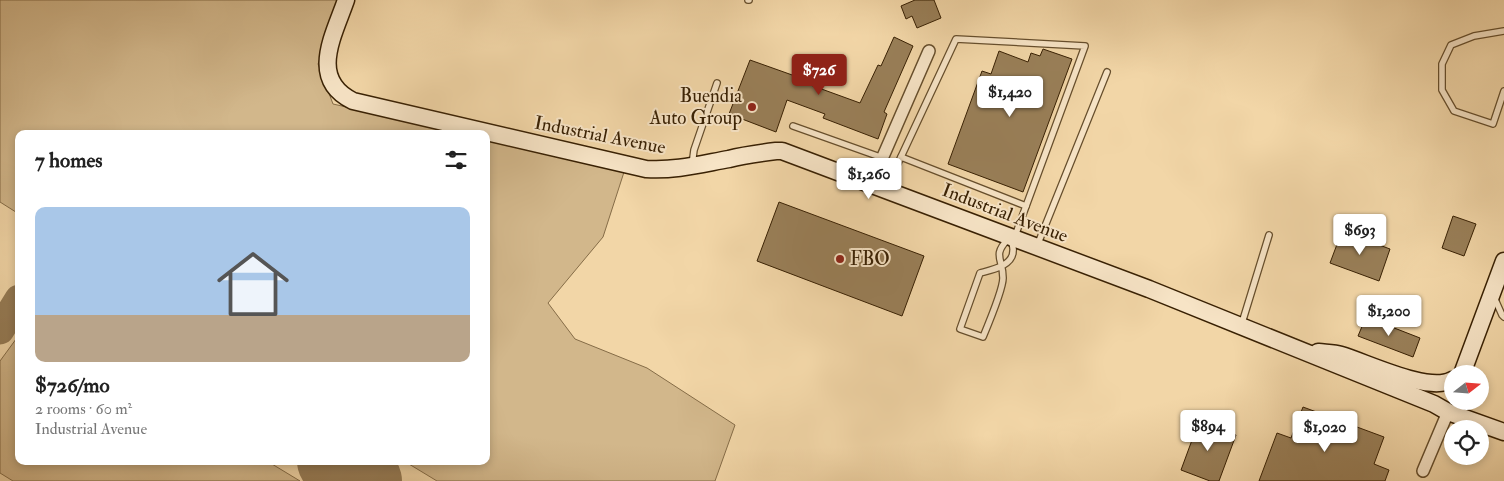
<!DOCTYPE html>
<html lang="en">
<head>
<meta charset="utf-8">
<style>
  body { margin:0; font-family:"IM FELL Double Pica",serif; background:#f2f2f2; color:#222; height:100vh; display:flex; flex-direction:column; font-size:19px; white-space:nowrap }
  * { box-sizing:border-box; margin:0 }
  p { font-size:16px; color:#767676 }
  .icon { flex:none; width:28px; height:28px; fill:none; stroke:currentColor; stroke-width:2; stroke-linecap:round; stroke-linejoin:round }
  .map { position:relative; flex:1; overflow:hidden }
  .details { position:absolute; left:15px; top:130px; width:475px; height:335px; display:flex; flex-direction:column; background:#fff; border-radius:10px; box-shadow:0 2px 8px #0003 }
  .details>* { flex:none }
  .needle { width:32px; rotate:73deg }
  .fabs { position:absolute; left:1444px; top:365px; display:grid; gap:10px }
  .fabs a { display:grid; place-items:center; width:45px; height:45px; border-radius:50%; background:#fff; box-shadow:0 2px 8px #0003; font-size:25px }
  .price { position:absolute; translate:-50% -42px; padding:0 11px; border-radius:5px; background:#fff; color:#222; font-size:16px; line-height:32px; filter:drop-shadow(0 1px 2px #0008) }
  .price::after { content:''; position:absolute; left:50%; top:30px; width:15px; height:11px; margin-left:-8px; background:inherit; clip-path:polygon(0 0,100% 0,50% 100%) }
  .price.selected { background:#8f2418; color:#fff }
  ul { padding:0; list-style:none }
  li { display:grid; align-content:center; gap:10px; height:265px; padding:0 20px }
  li span { display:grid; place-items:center; height:155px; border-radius:10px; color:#555 }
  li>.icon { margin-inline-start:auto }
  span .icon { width:90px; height:90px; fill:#fffc; stroke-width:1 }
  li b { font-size:21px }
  h2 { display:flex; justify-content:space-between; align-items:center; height:60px; padding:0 20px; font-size:21px }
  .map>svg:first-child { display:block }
  .green { fill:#d2b78b; stroke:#856c47 }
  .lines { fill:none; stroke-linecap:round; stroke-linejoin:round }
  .taxiway { stroke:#957b55; stroke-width:29 }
  .runway { stroke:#957b55; stroke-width:72 }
  .building { fill:#997f58; stroke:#382003 }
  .lane-casing { stroke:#664e2c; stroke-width:8 }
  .street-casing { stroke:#664e2c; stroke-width:14 }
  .secondary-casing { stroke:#382003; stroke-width:19 }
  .lane { stroke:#f7e4c6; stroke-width:5.5 }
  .street { stroke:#f7e4c6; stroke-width:11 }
  .secondary { stroke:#f7e4c6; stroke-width:16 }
  .poi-dot { fill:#8f2418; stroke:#f7e4c6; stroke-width:2 }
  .labels { text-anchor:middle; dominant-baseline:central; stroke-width:4; stroke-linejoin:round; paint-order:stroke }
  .poi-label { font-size:19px; fill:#382003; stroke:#f7e4c6; text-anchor:end }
  .street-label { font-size:19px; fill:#382003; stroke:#f7e4c6 }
</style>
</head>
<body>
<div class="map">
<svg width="1504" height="481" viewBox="0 0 1504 481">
  <rect width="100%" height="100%" fill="#f2d6a7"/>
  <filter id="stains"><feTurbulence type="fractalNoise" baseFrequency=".004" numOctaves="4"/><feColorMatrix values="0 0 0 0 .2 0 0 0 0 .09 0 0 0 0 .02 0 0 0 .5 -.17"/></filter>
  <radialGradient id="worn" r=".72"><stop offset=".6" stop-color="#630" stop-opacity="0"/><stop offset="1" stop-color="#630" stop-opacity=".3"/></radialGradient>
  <g class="green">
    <polygon points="0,0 342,0 318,64 333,104 467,134 19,134 19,214 0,202"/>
    <polygon points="486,138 625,169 603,237 548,303 575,339 647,368 735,425 715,481 437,481 404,461 486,461"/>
    <polygon points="19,335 19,461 267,461 300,481 13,481 0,473 0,361"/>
  </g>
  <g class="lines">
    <polyline class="taxiway" points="0,330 19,299"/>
    <polyline class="runway" points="333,461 366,481"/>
  </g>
  <g class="building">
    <polygon points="915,0 934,0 941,18 917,28 912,16 906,19 901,6"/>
    <polygon points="894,37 913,46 884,112 887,114 878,139 823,118 825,114 787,100 776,132 729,114 750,60 795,76 794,79 860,103 878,65 881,66"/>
    <polygon points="1043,49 1072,59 1023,192 948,164 982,71 991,74 999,51 1028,62 1031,53 1040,56"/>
    <polygon points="779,202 924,256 902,316 757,261"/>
    <polygon points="1453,216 1476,224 1464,256 1442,248"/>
    <polygon points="1342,231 1390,249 1379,281 1330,263"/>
    <polygon points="1366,317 1420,338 1413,357 1358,336"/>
    <polygon points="1303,407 1384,437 1374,464 1389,470 1385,481 1259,481 1277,433 1291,438"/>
    <polygon points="1199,421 1236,435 1219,481 1210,481 1181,470"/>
  </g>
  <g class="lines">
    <g class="lane-casing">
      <g id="lane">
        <polyline points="748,0 749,0"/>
        <polyline points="1504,31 1474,36 1451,45 1442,64 1442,90 1454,111 1493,124 1504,91"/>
        <polyline points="793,126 883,158"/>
        <polyline points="901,157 1026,206"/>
        <polyline points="692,165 694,150 717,83"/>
        <polyline points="886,189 956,39 1085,46 1015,236"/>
        <path d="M1008 239C992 256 1003 258 1003 278 1003 289 988 325 983 337L960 329 980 273C991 270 1013 266 1013 251 1014 247 1011 242 1011 239"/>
        <polyline points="1037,246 1107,72"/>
        <polyline points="1494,297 1502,315 1504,317"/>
        <polyline points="1242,323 1269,235"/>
      </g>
    </g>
    <g class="street-casing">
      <g id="street">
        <polyline points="871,184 929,51"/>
        <polyline points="1423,471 1448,412"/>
      </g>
    </g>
    <g class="secondary-casing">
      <g id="secondary">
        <path d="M346 0C334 35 308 79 353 101L646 169C675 171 701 164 729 159 744 155 760 153 776 151H782L1149 289 1434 404 1448 412 1504 432"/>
        <path d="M1318 352C1325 353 1334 353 1341 355 1368 363 1428 393 1452 380"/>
        <polyline points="1462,374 1504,261"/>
      </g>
    </g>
    <use href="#lane" class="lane"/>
    <use href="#street" class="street"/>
    <use href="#secondary" class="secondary"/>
  </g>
  <g class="poi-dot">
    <circle cx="752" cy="107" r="5"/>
    <circle cx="840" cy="259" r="5"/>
  </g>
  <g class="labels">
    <g class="poi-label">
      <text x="742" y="96">Buendia<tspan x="742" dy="22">Auto Group</tspan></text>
      <text x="850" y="259" text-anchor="start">FBO</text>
    </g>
    <g class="street-label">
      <text transform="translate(600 135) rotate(11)">Industrial Avenue</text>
      <text transform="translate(1005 213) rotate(21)">Industrial Avenue</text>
    </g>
  </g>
  <rect width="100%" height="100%" filter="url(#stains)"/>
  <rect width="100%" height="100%" fill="url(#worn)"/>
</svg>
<div class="fabs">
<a><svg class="needle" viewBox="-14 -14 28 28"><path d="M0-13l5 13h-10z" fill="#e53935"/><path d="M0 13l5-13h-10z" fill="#767676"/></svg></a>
<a><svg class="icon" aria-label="locate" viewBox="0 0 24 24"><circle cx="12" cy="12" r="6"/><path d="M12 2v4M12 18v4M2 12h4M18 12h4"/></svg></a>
</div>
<b class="price selected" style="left:819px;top:96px">$726</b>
<b class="price" style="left:1010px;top:118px">$1,420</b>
<b class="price" style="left:869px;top:200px">$1,260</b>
<b class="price" style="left:1360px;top:256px">$693</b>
<b class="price" style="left:1389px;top:337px">$1,200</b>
<b class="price" style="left:1208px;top:452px">$894</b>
<b class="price" style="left:1325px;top:453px">$1,020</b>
<section class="details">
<h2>7 homes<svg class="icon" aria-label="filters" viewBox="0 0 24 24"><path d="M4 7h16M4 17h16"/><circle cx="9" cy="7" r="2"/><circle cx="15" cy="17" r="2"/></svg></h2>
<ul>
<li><span style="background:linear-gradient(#a9c7e8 70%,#b9a48a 0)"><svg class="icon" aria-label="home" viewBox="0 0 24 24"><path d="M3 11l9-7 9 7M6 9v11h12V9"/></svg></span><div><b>$726/mo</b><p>2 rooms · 60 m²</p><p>Industrial Avenue</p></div></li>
</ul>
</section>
</div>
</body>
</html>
